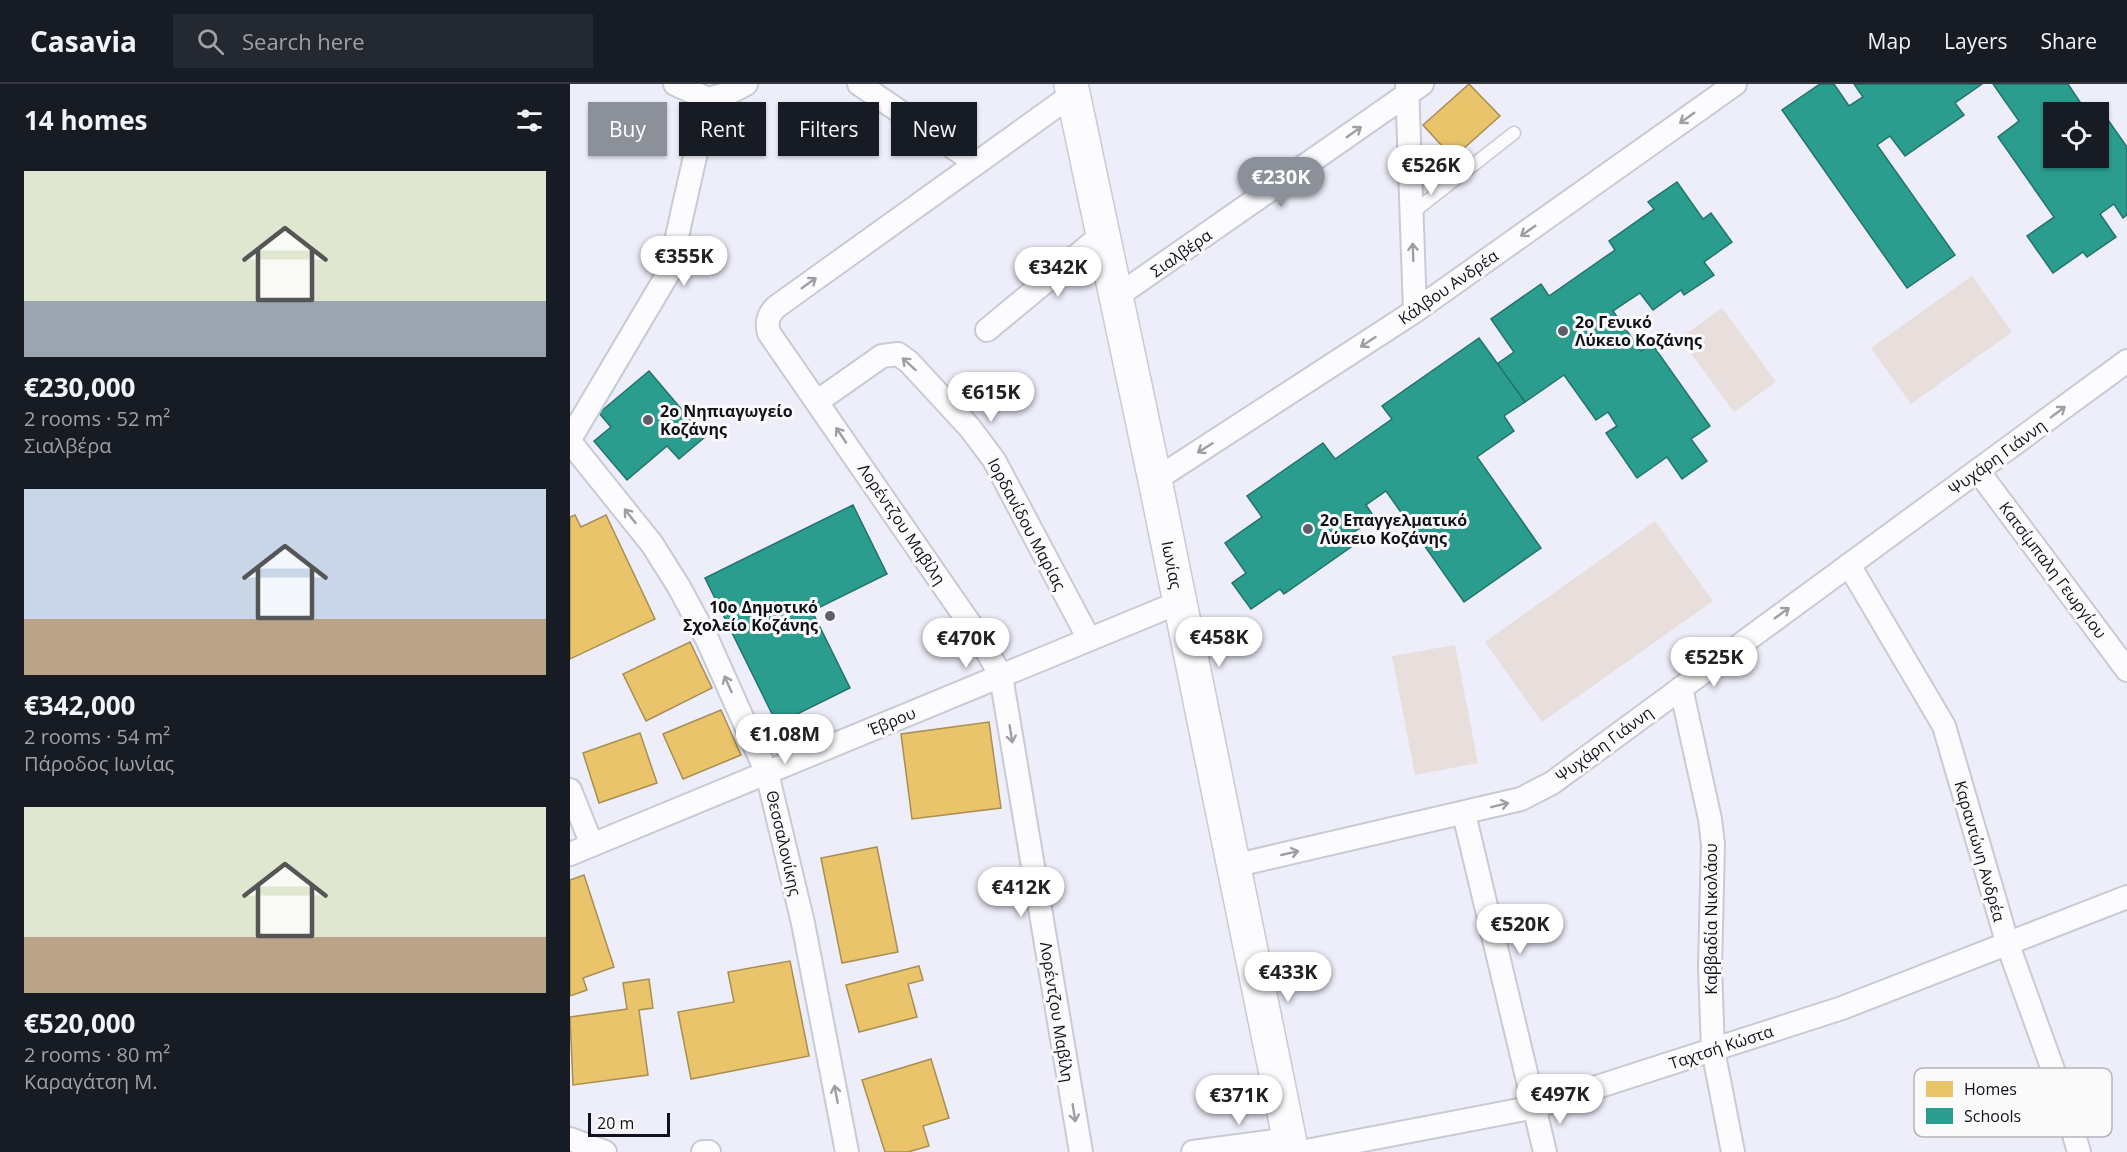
<!DOCTYPE html>
<html lang="en">
<head>
<meta charset="utf-8">
<style>
  body { margin:0; font-family:"Open Sans",sans-serif; background:#242831; color:#f1f3f6; height:100vh; display:flex; flex-direction:column; font-size:22px; white-space:nowrap }
  * { box-sizing:border-box; margin:0 }
  p { font-size:20px; color:#9ea1a6 }
  .icon { flex:none; width:33px; height:33px; fill:none; stroke:currentColor; stroke-width:2; stroke-linecap:round; stroke-linejoin:round }
  .map { position:relative; flex:1; overflow:hidden }
  .sheet { display:flex; flex-direction:column; background:#171b24; width:570px }
  .sheet>* { flex:none }
  .banner { position:absolute; left:18px; top:18px; width:570px; height:54px; display:flex; gap:12px }
  .controls { position:absolute; left:1473px; top:18px; display:grid; gap:12px }
  .controls a { display:grid; place-items:center; width:66px; height:66px; border-radius:0px; background:#171b24; box-shadow:0 2px 4px #0004; font-size:30px }
  .scale { position:absolute; left:18px; bottom:15px; width:82px; box-sizing:border-box; padding-left:6px; border:3px solid #10111b; border-top:0; font-size:16px; line-height:21px; white-space:nowrap; color:#10111b; -webkit-text-stroke:4px #fafafa; paint-order:stroke }
  .price { position:absolute; translate:-50% -51px; padding:0 14px; border-radius:21px; background:#fff; color:#222; font-size:20px; line-height:39px; filter:drop-shadow(0 2px 3px #0008) }
  .price::after { content:''; position:absolute; left:50%; top:36px; width:18px; height:14px; margin-left:-9px; background:inherit; clip-path:polygon(0 0,100% 0,50% 100%) }
  .price.current { background:#8c9099; color:#fff }
  ul { padding:0; list-style:none }
  li { display:grid; align-content:center; gap:12px; height:318px; padding:0 24px }
  li span { display:grid; place-items:center; height:186px; border-radius:0px; color:#555 }
  li>.icon { margin-inline-start:auto }
  span .icon { width:108px; height:108px; fill:#fffc; stroke-width:1 }
  li b { font-size:26px }
  h2 { display:flex; justify-content:space-between; align-items:center; height:72px; padding:0 24px; font-size:26px }
  .tag { padding:0 21px; border-radius:0px; background:#171b24; box-shadow:0 2px 4px #0004; font-size:21px; line-height:54px }
  .tag.current { background:#8c9099; color:#fff }
  header { display:flex; align-items:center; gap:36px; box-sizing:border-box; height:84px; padding:0 30px; background:#171b24; border-bottom:2px solid #363941 }
  header strong { font-size:28px }
  nav { display:flex; gap:33px; margin-inline-start:auto; font-size:21px }
  .search { width:420px; height:54px; background:#242831; display:flex; align-items:center; gap:15px; box-sizing:border-box; padding:0 21px; border-radius:0px; color:#9ea1a6; font-size:22px }
  main { display:flex; flex:1; min-height:0 }
  .map>svg:first-child { display:block }
  .green { fill:#e8dedb }
  .homes { fill:#e9c46a; stroke:#a88e52; stroke-width:1.5 }
  .schools { fill:#2a9d8f; stroke:#22736c; stroke-width:1.5 }
  .lines { fill:none; stroke-linecap:round; stroke-linejoin:round }
  .lane-casing { stroke:#c8cad4; stroke-width:15 }
  .street-casing { stroke:#c8cad4; stroke-width:26 }
  .secondary-casing { stroke:#c8cad4; stroke-width:36 }
  .lane { stroke:#fcfcfe; stroke-width:12 }
  .street { stroke:#fcfcfe; stroke-width:22 }
  .secondary { stroke:#fcfcfe; stroke-width:33 }
  .oneway { stroke:#9e9ea3 }
  .poi-dot { fill:#5d5e69; stroke:#fafafa; stroke-width:2 }
  .labels { text-anchor:middle; dominant-baseline:central; stroke-width:6; stroke-linejoin:round; paint-order:stroke }
  .street-label { font-size:16px; fill:#10111b; stroke:#fafafa }
  .poi-label { font-size:16px; font-weight:bold; fill:#10111b; stroke:#fafafa; text-anchor:start }
  .key { fill:#fafafa; stroke:#b4b4b7; stroke-width:1.5 }
  .key-label { font-size:16px; fill:#10111b }
</style>
</head>
<body>
<header>
<strong>Casavia</strong>
<div class="search"><svg class="icon" aria-label="search" viewBox="0 0 24 24"><circle cx="10" cy="10" r="6"/><path d="M15 15l6 6"/></svg>Search here</div>
<nav><a>Map</a><a>Layers</a><a>Share</a></nav>
</header>
<main>
<section class="sheet">
<h2>14 homes<svg class="icon" aria-label="filters" viewBox="0 0 24 24"><path d="M4 7h16M4 17h16"/><circle cx="9" cy="7" r="2"/><circle cx="15" cy="17" r="2"/></svg></h2>
<ul>
<li><span style="background:linear-gradient(#dfe7d0 70%,#9aa5b1 0)"><svg class="icon" aria-label="home" viewBox="0 0 24 24"><path d="M3 11l9-7 9 7M6 9v11h12V9"/></svg></span><div><b>€230,000</b><p>2 rooms · 52 m²</p><p>Σιαλβέρα</p></div></li>
<li><span style="background:linear-gradient(#c9d6e8 70%,#b9a48a 0)"><svg class="icon" aria-label="home" viewBox="0 0 24 24"><path d="M3 11l9-7 9 7M6 9v11h12V9"/></svg></span><div><b>€342,000</b><p>2 rooms · 54 m²</p><p>Πάροδος Ιωνίας</p></div></li>
<li><span style="background:linear-gradient(#dfe7d0 70%,#b9a48a 0)"><svg class="icon" aria-label="home" viewBox="0 0 24 24"><path d="M3 11l9-7 9 7M6 9v11h12V9"/></svg></span><div><b>€520,000</b><p>2 rooms · 80 m²</p><p>Καραγάτση Μ.</p></div></li>
</ul>
</section>
<div class="map">
<svg width="1557" height="1068" viewBox="0 0 1557 1068">
  <rect width="100%" height="100%" fill="#edeef9"/>
  <g class="green">
    <polygon points="1402,192 1442,248 1341,320 1301,264"/>
    <polygon points="1152,224 1206,298 1164,328 1110,254"/>
    <polygon points="1085,437 1143,517 972,638 915,558"/>
    <polygon points="885,561 908,679 845,691 822,572"/>
  </g>
  <g class="homes">
    <polygon points="899,0 930,32 883,74 853,41"/>
    <polygon points="5,431 11,443 36,431 85,535 0,575 0,433"/>
    <polygon points="120,558 142,604 76,637 53,590"/>
    <polygon points="151,626 171,671 113,695 93,650"/>
    <polygon points="419,638 431,724 342,735 331,650"/>
    <polygon points="70,649 87,699 29,719 13,669"/>
    <polygon points="307,763 328,868 272,879 251,774"/>
    <polygon points="14,791 44,883 13,894 17,906 0,912 0,796"/>
    <polygon points="220,877 239,972 121,995 108,928 164,918 158,888"/>
    <polygon points="349,882 353,896 338,900 347,933 289,948 276,901"/>
    <polygon points="79,895 83,924 69,926 78,991 3,1001 0,933 57,925 53,899"/>
    <polygon points="361,975 379,1034 353,1042 359,1062 338,1068 315,1068 292,996"/>
  </g>
  <g class="schools">
    <polygon points="1250,0 1264,0 1279,22 1293,13 1284,0 1412,0 1385,19 1394,31 1335,72 1320,52 1307,61 1385,171 1337,204 1212,26"/>
    <polygon points="1423,0 1498,0 1514,24 1507,28 1484,28 1484,74 1528,74 1528,28 1521,28 1529,23 1557,63 1557,131 1553,134 1544,120 1530,130 1546,153 1517,173 1513,168 1483,189 1457,152 1484,133 1428,53 1449,37"/>
    <polygon points="1107,98 1133,135 1141,129 1162,158 1134,178 1144,191 1114,211 1111,206 1083,226 1070,209 1043,227 1071,267 1082,260 1140,342 1121,355 1137,377 1112,395 1097,373 1067,394 1036,349 1047,342 1038,328 1026,336 994,291 955,318 927,280 944,268 921,235 971,200 979,212 1045,166 1039,157 1084,125 1078,118"/>
    <polygon points="909,254 955,318 934,332 944,347 907,373 971,464 894,518 816,407 796,421 805,434 775,454 781,463 714,510 710,505 681,525 662,499 676,489 655,459 692,433 677,412 753,359 765,375 822,335 812,322"/>
    <polygon points="79,287 135,353 109,375 97,362 57,396 24,357 41,343 29,329"/>
    <polygon points="283,421 317,490 242,527 280,604 207,640 135,494"/>
  </g>
  <g class="lines">
    <g class="lane-casing">
      <polyline id="lane" points="842,129 944,49"/>
    </g>
    <g class="street-casing">
      <g id="street">
        <polyline points="105,0 138,15"/>
        <polyline points="289,0 406,79"/>
        <polyline points="837,0 845,227"/>
        <path d="M503 10 206 223C198 231 196 238 199 249L409 553 431 592 511 1068"/>
        <polyline points="138,15 157,10 176,0"/>
        <polyline points="546,213 852,0"/>
        <polyline points="417,246 533,150"/>
        <polyline points="248,317 312,272 328,270 339,278 400,344 424,376 519,555"/>
        <polyline points="0,355 99,188 138,15"/>
        <polyline points="0,358 82,460 109,503 137,555 197,689 233,839 277,1068"/>
        <polyline points="1408,387 1557,586"/>
        <polyline points="585,396 845,227 1165,0"/>
        <polyline points="1279,481 1374,642 1438,861 1495,1019 1509,1068"/>
        <polyline points="1111,604 1140,735 1143,760 1140,883 1143,966 1163,1068"/>
        <polyline points="0,706 22,761"/>
        <polyline points="894,730 975,1068"/>
        <polyline points="0,770 610,518"/>
        <polyline points="663,782 951,715 982,699 1557,277"/>
        <polyline points="0,1055 35,1068"/>
        <polyline points="133,1068 139,1068"/>
        <polyline points="623,1068 720,1055"/>
        <polyline points="731,1068 965,1023 1272,924 1557,813"/>
      </g>
    </g>
    <g class="secondary-casing">
      <polyline id="secondary" points="501,0 585,396 722,1068"/>
    </g>
    <use href="#lane" class="lane"/>
    <use href="#street" class="street"/>
    <use href="#secondary" class="secondary"/>
  </g>
  <defs><path id="oneway-shaft" d="M-6 0H5M1.5-3L5.5 0L1.5 3" fill="none" stroke-width="1.6" stroke-linecap="round" stroke-linejoin="round" transform="scale(1.5)"/></defs>
  <g class="oneway">
    <use href="#oneway-shaft" transform="translate(1117 34) rotate(145)"/>
    <use href="#oneway-shaft" transform="translate(784 48) rotate(-35)"/>
    <use href="#oneway-shaft" transform="translate(958 147) rotate(145)"/>
    <use href="#oneway-shaft" transform="translate(843 168) rotate(-92)"/>
    <use href="#oneway-shaft" transform="translate(239 199) rotate(-36)"/>
    <use href="#oneway-shaft" transform="translate(798 258) rotate(147)"/>
    <use href="#oneway-shaft" transform="translate(339 280) rotate(-138)"/>
    <use href="#oneway-shaft" transform="translate(1488 328) rotate(-37)"/>
    <use href="#oneway-shaft" transform="translate(271 351) rotate(-124)"/>
    <use href="#oneway-shaft" transform="translate(635 364) rotate(148)"/>
    <use href="#oneway-shaft" transform="translate(60 432) rotate(-128)"/>
    <use href="#oneway-shaft" transform="translate(1212 529) rotate(-36)"/>
    <use href="#oneway-shaft" transform="translate(158 600) rotate(-114)"/>
    <use href="#oneway-shaft" transform="translate(441 650) rotate(81)"/>
    <use href="#oneway-shaft" transform="translate(930 721) rotate(-14)"/>
    <use href="#oneway-shaft" transform="translate(720 769) rotate(-13)"/>
    <use href="#oneway-shaft" transform="translate(266 1010) rotate(-101)"/>
    <use href="#oneway-shaft" transform="translate(504 1029) rotate(81)"/>
  </g>
  <g class="poi-dot">
    <circle cx="993" cy="247" r="6"/>
    <circle cx="78" cy="336" r="6"/>
    <circle cx="738" cy="445" r="6"/>
    <circle cx="260" cy="532" r="6"/>
  </g>
  <g class="labels">
    <g class="street-label">
      <text transform="translate(611 169) rotate(-35)">Σιαλβέρα</text>
      <text transform="translate(878 203) rotate(-35)">Κάλβου Ανδρέα</text>
      <text transform="translate(1427 373) rotate(-36)">Ψυχάρη Γιάννη</text>
      <text transform="translate(332 440) rotate(56)">Λορέντζου Μαβίλη</text>
      <text transform="translate(457 440) rotate(62)">Ιορδανίδου Μαρίας</text>
      <text transform="translate(602 481) rotate(79)">Ιωνίας</text>
      <text transform="translate(1483 486) rotate(53)">Κατσίμπαλη Γεωργίου</text>
      <text transform="translate(322 637) rotate(-22)">Έβρου</text>
      <text transform="translate(1034 660) rotate(-36)">Ψυχάρη Γιάννη</text>
      <text transform="translate(214 759) rotate(77)">Θεσσαλονίκης</text>
      <text transform="translate(1410 767) rotate(74)">Καραντώνη Ανδρέα</text>
      <text transform="translate(1141 835) rotate(-90)">Καββαδία Νικολάου</text>
      <text transform="translate(487 928) rotate(81)">Λορέντζου Μαβίλη</text>
      <text transform="translate(1151 963) rotate(-18)">Ταχτσή Κώστα</text>
    </g>
    <g class="poi-label">
      <text x="1005" y="238">2ο Γενικό<tspan x="1005" dy="18">Λύκειο Κοζάνης</tspan></text>
      <text x="90" y="327">2ο Νηπιαγωγείο<tspan x="90" dy="18">Κοζάνης</tspan></text>
      <text x="750" y="436">2ο Επαγγελματικό<tspan x="750" dy="18">Λύκειο Κοζάνης</tspan></text>
      <text x="248" y="523" text-anchor="end">10ο Δημοτικό<tspan x="248" dy="18">Σχολείο Κοζάνης</tspan></text>
    </g>
  </g>
  <rect x="1344" y="984" width="198" height="69" rx="9" class="key"/>
  <rect x="1356" y="997" width="27" height="16" fill="#e9c46a"/>
  <rect x="1356" y="1024" width="27" height="16" fill="#2a9d8f"/>
  <g class="key-label">
    <text x="1394" y="1011">Homes</text>
    <text x="1394" y="1038">Schools</text>
  </g>
</svg>
<div class="controls">
<a><svg class="icon" aria-label="locate" viewBox="0 0 24 24"><circle cx="12" cy="12" r="6"/><path d="M12 2v4M12 18v4M2 12h4M18 12h4"/></svg></a>
</div>
<div class="scale">20 m</div>
<b class="price" style="left:861px;top:112px">€526K</b>
<b class="price current" style="left:711px;top:124px">€230K</b>
<b class="price" style="left:114px;top:203px">€355K</b>
<b class="price" style="left:488px;top:214px">€342K</b>
<b class="price" style="left:421px;top:339px">€615K</b>
<b class="price" style="left:649px;top:584px">€458K</b>
<b class="price" style="left:396px;top:585px">€470K</b>
<b class="price" style="left:1144px;top:604px">€525K</b>
<b class="price" style="left:215px;top:681px">€1.08M</b>
<b class="price" style="left:451px;top:834px">€412K</b>
<b class="price" style="left:950px;top:871px">€520K</b>
<b class="price" style="left:718px;top:919px">€433K</b>
<b class="price" style="left:990px;top:1041px">€497K</b>
<b class="price" style="left:669px;top:1042px">€371K</b>
<div class="banner">
<a class="tag current">Buy</a>
<a class="tag">Rent</a>
<a class="tag">Filters</a>
<a class="tag">New</a>
</div>
</div>
</main>
</body>
</html>
